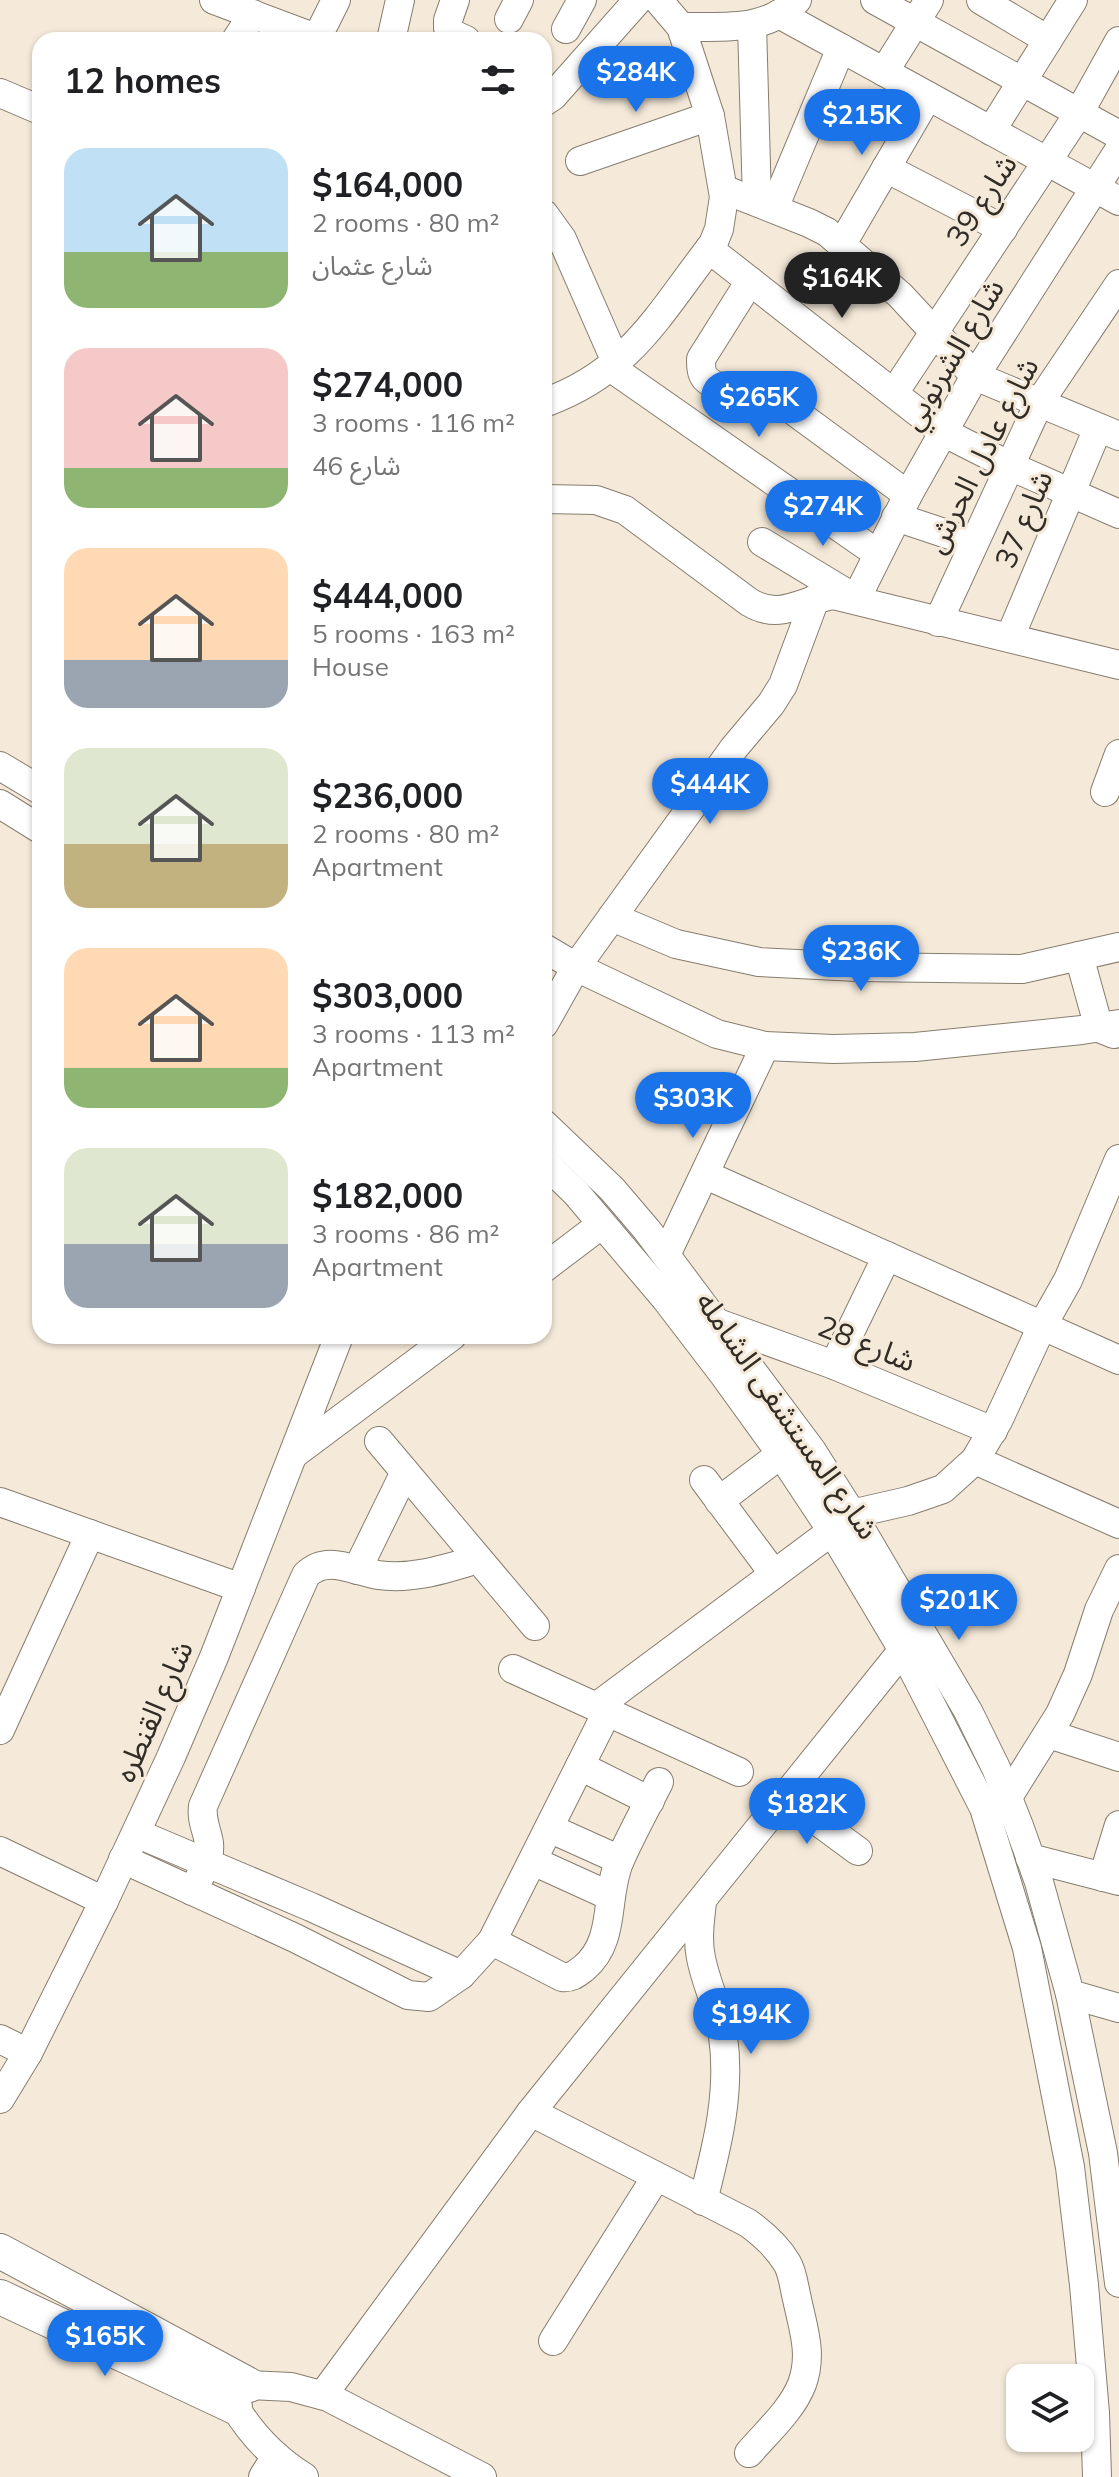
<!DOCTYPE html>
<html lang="en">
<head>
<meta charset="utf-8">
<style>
  body { margin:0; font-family:Mulish,"Noto Sans Arabic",sans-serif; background:#f2f2f2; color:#202124; height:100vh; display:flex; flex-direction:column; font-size:30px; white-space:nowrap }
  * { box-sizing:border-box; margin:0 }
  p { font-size:26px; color:#757577 }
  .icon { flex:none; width:44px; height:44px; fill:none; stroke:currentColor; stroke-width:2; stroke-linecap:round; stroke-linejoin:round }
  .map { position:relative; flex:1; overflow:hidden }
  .side { position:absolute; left:32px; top:32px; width:520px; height:1312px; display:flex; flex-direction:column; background:#fff; border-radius:24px; box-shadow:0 2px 6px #0004 }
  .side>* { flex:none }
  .buttons { position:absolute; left:1006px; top:2364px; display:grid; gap:16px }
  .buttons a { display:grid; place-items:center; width:88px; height:88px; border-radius:16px; background:#fff; box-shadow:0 2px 6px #0004; font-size:40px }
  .price { position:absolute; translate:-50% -68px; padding:0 18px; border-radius:28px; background:#1a73e8; color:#fff; font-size:26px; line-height:52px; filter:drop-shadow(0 2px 4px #0008) }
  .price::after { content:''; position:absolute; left:50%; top:48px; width:24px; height:18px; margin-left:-12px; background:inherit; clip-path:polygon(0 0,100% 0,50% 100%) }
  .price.on { background:#222; color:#fff }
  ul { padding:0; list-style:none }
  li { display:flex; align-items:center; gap:24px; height:200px; padding:0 32px }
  li span { display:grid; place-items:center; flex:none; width:224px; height:160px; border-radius:24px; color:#555 }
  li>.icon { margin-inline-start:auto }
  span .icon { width:96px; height:96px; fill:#fffc; stroke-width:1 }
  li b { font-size:34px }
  h2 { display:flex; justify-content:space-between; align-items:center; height:96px; padding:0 32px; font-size:34px }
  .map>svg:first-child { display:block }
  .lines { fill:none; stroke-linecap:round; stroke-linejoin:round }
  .minor-casing { stroke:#877d6e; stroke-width:30 }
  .major-casing { stroke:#877d6e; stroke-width:36 }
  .minor { stroke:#fff; stroke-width:28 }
  .major { stroke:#fff; stroke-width:34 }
  .labels { text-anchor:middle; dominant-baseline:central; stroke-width:6; stroke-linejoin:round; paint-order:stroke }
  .street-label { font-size:30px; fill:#312d26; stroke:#f5eada }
</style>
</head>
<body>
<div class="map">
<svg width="1119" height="2477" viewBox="0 0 1119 2477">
  <rect width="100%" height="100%" fill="#f5eada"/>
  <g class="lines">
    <g class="minor-casing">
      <g id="minor">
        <polyline points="214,0 316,38"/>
        <polyline points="455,0 448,20 448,28 453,34 466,40"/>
        <polyline points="875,0 1119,135"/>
        <polyline points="981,0 1048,40"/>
        <polyline points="779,14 1119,201"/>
        <polyline points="509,19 519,0"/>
        <polyline points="752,25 757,201"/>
        <path d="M681 27C721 26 766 33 797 0"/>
        <polyline points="566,29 582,0"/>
        <polyline points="236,40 253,14"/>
        <polyline points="316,40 336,0"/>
        <polyline points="391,40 400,0"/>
        <polyline points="884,72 929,0"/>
        <polyline points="0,93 40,110"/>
        <polyline points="544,102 553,96 638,0"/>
        <polyline points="991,131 1073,0"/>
        <polyline points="580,161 710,116"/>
        <polyline points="886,168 1003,229"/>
        <polyline points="723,189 809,223 827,232 900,295 975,376 1119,436"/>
        <polyline points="774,208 841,48"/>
        <polyline points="544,214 562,239 616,362"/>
        <polyline points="842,244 928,96"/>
        <polyline points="709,249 943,432 1010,466 1119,514"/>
        <path d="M750 281 701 359C701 365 701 373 705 378 711 384 731 396 740 395 750 393 752 386 764 389L908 495"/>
        <polyline points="610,367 878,554"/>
        <polyline points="894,393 1079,113 1119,41"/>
        <path d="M544 403C631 372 660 312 713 244L719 229 724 197 710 116 681 27 658 0"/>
        <path d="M544 499 596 500 625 510 749 602C780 621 801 601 833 595L1119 665"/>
        <polyline points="896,517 974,543"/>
        <polyline points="762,542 856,599 908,495 975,376 1119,150"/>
        <polyline points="938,622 1039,403 1119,284"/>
        <polyline points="1010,637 1098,428"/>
        <polyline points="0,766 40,790"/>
        <polyline points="1105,792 1119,754"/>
        <polyline points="0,804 40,829"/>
        <polyline points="612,917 676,944 759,962 858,967 1022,969 1119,947"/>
        <polyline points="544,948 576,967 717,1034 765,1046 833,1049 915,1047 1082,1030 1119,1024"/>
        <polyline points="1079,956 1099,1028 1114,1034"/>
        <polyline points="544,1024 576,967 734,748 771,704 783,685 815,599"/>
        <polyline points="544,1124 612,1189 647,1230 812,1451 852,1514 968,1711 996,1768 1019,1826 1039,1882 1070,1994 1103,2153 1119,2283"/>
        <polyline points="544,1162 576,1193 665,1298 724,1375 781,1454 832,1531 903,1650 984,1808 1027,1948 1070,2167 1084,2285 1095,2413 1097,2477"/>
        <polyline points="706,1175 1119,1360"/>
        <polyline points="666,1255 765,1046"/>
        <polyline points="544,1268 602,1224"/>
        <polyline points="715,1322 834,1365 993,1431"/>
        <polyline points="834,1365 887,1256"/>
        <polyline points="379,1441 535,1626"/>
        <polyline points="294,1454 452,1336"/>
        <polyline points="975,1460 1119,1524"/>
        <polyline points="704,1480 774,1574"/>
        <polyline points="719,1501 781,1454"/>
        <polyline points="0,1502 241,1588"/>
        <polyline points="838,1517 908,1501 943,1489 975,1460 998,1421 1042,1326 1068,1280 1119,1159"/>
        <polyline points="357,1570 405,1472"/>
        <polyline points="513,1669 739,1772"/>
        <polyline points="596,1707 832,1531"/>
        <polyline points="0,1730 90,1534"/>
        <polyline points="1049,1734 1119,1757"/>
        <polyline points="580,1766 650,1801"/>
        <polyline points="1008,1797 1060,1714 1078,1674 1099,1610 1119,1569"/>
        <polyline points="786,1798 858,1851"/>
        <polyline points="549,1828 620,1860"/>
        <polyline points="136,1833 311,1907 461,1975"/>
        <polyline points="0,1851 104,1901"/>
        <polyline points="1030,1858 1119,1881"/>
        <polyline points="123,1859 295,1938 408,1995 429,1997 461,1975 492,1941 607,1712"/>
        <polyline points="533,1861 610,1896"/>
        <polyline points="1103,1877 1119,1825"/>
        <path d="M192 1891C200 1876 211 1861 209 1843 207 1830 201 1820 203 1806L306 1575C327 1554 353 1571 378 1575 413 1580 445 1569 478 1559"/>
        <path d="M702 1902C700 1921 697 1939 701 1958 706 1984 719 2009 723 2036 731 2093 717 2146 703 2201"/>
        <path d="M492 1941 562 1977C572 1978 576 1974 584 1968 617 1940 604 1896 620 1860 632 1833 646 1808 659 1782"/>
        <polyline points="1070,1994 1119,2008"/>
        <polyline points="0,2039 28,2053"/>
        <polyline points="0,2099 28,2053 104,1901 171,1757 214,1657 339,1336"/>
        <path d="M531 2112 748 2223C763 2234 777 2246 787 2263 793 2273 794 2287 797 2299 803 2328 813 2354 802 2384 792 2410 767 2432 749 2453"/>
        <polyline points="553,2341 656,2177"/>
        <polyline points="249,2385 291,2387 328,2397 482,2477"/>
        <polyline points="323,2395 531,2112 903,1650"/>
        <path d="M235 2407C252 2435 275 2459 304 2477"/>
        <polyline points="263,2477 276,2456"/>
      </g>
    </g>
    <g class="major-casing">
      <g id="major">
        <polyline points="0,2251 249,2385"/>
        <polyline points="0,2297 235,2407"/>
      </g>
    </g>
    <use href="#minor" class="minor"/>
    <use href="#major" class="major"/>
  </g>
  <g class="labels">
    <g class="street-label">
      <text transform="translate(981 200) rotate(-57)">شارع 39</text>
      <text transform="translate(952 354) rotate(-59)">شارع الشرنوبي</text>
      <text transform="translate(981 455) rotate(-63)">شارع عادل الحرش</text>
      <text transform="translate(1023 519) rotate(-67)">شارع 37</text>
      <text transform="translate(867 1343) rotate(22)">شارع 28</text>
      <text transform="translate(788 1415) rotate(55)">شارع المستشفى الشامله</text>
      <text transform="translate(153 1711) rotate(-66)">شارع القنطره</text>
    </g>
  </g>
</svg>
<div class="buttons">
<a><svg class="icon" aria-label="layers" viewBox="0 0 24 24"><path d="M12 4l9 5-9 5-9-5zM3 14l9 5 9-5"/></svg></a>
</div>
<b class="price" style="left:636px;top:114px">$284K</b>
<b class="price" style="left:862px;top:157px">$215K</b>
<b class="price on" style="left:842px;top:320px">$164K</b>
<b class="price" style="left:759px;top:439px">$265K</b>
<b class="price" style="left:823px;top:548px">$274K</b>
<b class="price" style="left:710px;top:826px">$444K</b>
<b class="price" style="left:861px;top:993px">$236K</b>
<b class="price" style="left:693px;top:1140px">$303K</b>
<b class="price" style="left:959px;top:1642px">$201K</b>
<b class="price" style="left:807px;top:1846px">$182K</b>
<b class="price" style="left:751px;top:2056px">$194K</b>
<b class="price" style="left:105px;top:2378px">$165K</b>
<section class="side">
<h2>12 homes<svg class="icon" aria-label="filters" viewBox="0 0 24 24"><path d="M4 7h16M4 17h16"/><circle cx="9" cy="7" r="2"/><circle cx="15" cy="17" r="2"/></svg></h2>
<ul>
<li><span style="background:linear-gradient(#bfe0f5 65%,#8fb573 0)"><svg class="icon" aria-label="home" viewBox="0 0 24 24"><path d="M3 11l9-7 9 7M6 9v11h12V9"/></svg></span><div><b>$164,000</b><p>2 rooms · 80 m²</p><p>شارع عثمان</p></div></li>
<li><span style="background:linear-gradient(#f6c9c9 75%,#8fb573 0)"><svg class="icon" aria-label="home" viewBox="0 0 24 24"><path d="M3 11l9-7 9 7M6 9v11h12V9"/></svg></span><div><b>$274,000</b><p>3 rooms · 116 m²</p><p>شارع 46</p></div></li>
<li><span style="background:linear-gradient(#ffd9b3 70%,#9aa5b1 0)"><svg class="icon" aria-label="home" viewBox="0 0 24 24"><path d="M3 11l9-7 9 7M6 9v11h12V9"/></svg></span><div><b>$444,000</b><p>5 rooms · 163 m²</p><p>House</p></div></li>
<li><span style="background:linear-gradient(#dfe7d0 60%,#c2b280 0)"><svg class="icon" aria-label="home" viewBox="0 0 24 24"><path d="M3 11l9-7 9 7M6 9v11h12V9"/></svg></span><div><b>$236,000</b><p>2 rooms · 80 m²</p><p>Apartment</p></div></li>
<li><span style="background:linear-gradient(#ffd9b3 75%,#8fb573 0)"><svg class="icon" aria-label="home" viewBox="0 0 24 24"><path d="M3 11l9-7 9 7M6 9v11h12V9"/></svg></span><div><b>$303,000</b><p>3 rooms · 113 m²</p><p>Apartment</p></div></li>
<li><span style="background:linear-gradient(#dfe7d0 60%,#9aa5b1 0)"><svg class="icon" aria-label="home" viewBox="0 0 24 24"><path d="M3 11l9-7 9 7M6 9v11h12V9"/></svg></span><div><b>$182,000</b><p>3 rooms · 86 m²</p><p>Apartment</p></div></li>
</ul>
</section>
</div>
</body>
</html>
